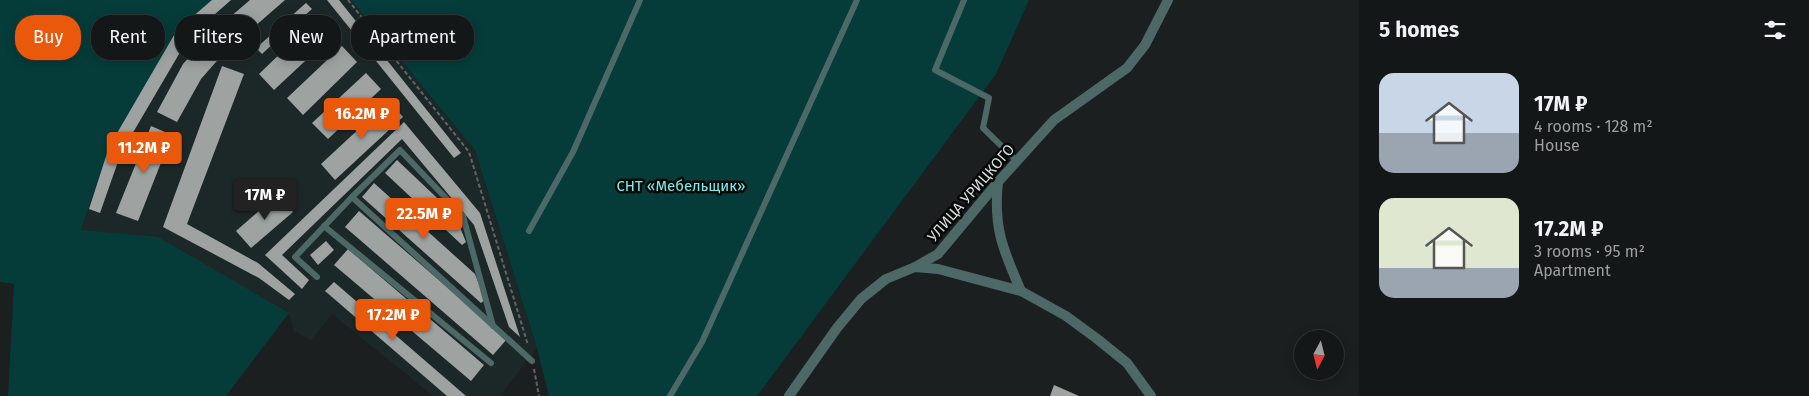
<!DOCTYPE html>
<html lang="en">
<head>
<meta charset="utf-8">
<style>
  body { margin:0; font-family:"Fira Sans",sans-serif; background:#1d2020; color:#f1f3f6; height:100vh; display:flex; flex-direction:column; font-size:19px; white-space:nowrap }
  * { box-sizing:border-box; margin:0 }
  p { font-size:16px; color:#9d9fa1 }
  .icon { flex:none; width:28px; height:28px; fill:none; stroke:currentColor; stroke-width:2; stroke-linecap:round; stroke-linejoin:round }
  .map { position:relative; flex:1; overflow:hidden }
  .drawer { display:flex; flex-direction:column; background:#141717; width:450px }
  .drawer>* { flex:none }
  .hud { position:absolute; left:15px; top:15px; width:475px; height:45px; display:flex; gap:10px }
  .needle { width:32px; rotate:187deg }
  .buttons { position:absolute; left:1294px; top:330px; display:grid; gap:10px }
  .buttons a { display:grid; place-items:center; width:50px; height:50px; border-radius:50%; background:#141717; box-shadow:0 2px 12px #0003,0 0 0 1px #333636; font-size:25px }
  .price { position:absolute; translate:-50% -42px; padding:0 11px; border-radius:5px; background:#ea580c; color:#fff; font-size:16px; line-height:32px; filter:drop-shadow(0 1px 2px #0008) }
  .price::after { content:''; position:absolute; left:50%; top:30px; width:15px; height:11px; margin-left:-8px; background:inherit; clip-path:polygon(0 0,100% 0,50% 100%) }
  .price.current { background:#222; color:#fff }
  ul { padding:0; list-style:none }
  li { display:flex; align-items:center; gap:15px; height:125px; padding:0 20px }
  li span { display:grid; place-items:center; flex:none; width:140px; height:100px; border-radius:15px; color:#555 }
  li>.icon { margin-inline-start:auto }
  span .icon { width:60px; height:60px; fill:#fffc; stroke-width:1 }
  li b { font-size:21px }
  h2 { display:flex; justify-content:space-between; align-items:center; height:60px; padding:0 20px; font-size:21px }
  .chip { padding:0 18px; border-radius:20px; background:#141717; box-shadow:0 2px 12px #0003,0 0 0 1px #333636; font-size:18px; line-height:45px }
  .chip.current { background:#ea580c; color:#fff }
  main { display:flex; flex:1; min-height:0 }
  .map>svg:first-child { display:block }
  .built { fill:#1c2827 }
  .green { fill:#053c3a }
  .building { fill:#9ea3a2 }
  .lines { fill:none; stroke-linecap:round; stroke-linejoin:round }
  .path { stroke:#626565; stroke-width:2; stroke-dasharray:4 2.5; stroke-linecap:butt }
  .service { stroke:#4c6967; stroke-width:6 }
  .minor { stroke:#4c6967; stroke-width:10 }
  .labels { text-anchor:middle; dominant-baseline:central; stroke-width:5; stroke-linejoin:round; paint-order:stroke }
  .park-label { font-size:15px; fill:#7aede7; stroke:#070909 }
  .street-label { font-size:15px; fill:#d9dcdb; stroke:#070909 }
</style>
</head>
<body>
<main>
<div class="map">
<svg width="1359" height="396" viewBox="0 0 1359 396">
  <rect width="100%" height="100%" fill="#1b1f1f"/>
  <polygon class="built" points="224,0 351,0 475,150 537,348 500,396 433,396 332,314 311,340 294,331 289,313 81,231 102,167 181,34"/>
  <g class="green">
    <polygon points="0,0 224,0 180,35 102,167 81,230 158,237 289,313 226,396 8,396 14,284 0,282"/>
    <polygon points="351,0 1029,0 996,74 757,396 549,396 537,348 475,150"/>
  </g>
  <g class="building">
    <polygon points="212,0 231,0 189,37 121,153 100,213 89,209 109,147 177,30"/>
    <polygon points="250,0 285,0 223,54 201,79 177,122 157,112 183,64 209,35"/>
    <polygon points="327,0 339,0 461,153 454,158"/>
    <polygon points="306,3 312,9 294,25 289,18"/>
    <polygon points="317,18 333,35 274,90 259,74"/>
    <polygon points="272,34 277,40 262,54 256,48"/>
    <polygon points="342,46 357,62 303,115 287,98"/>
    <polygon points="222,66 244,74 187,224 258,263 295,294 289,300 259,278 163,227"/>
    <polygon points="366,73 381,89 328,139 312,123"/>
    <polygon points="389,101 403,117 335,180 321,164"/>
    <polygon points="404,122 480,213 520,337 509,327 474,225 402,139 282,255 309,280 302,289 265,255"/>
    <polygon points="151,126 172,135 138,221 116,213"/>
    <polygon points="397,160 455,215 466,242 462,245 385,173"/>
    <polygon points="374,183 475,274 485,300 481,303 362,197"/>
    <polygon points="278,194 293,212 251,248 236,231"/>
    <polygon points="359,211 507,339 493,355 345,227"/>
    <polygon points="326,241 334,250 318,265 310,255"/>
    <polygon points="348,249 484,365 471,381 334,265"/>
    <polygon points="334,282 466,396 447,396 325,291"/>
    <polygon points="1054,385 1079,396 1050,396"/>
  </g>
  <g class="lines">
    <g class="path">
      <polyline points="348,0 469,152 528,345"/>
      <polyline points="534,369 539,396"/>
    </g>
    <g class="service">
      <polyline points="964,0 935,70 989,98 983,128 1017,161"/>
      <polyline points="352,197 532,361"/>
      <polyline points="324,226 491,363"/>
      <polyline points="529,231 573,152 640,0"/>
      <polyline points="317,277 295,257 352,197 400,150 463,216 493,326"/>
      <polyline points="670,396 702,342 857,0"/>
    </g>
    <g class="minor">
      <path d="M998 182C993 227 1003 250 1021 291"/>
      <polyline points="915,267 938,269 1021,291 1066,316 1096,338 1127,363 1151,396"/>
      <polyline points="789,396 837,328 861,299 886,279 915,267 938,254 998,182 1054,120 1127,68 1145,45 1168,0"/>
    </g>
  </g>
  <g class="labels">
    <g class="park-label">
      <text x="681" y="186">СНТ «Мебельщик»</text>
    </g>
    <g class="street-label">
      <text transform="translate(971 193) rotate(-49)">УЛИЦА УРИЦКОГО</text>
    </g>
  </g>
</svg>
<div class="buttons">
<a><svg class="needle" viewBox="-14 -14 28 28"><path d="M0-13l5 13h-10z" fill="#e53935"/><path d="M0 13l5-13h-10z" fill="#9d9fa1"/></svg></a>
</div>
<b class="price" style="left:362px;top:140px">16.2M ₽</b>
<b class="price" style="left:144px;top:174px">11.2M ₽</b>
<b class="price current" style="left:265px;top:221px">17M ₽</b>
<b class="price" style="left:424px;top:240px">22.5M ₽</b>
<b class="price" style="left:393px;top:341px">17.2M ₽</b>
<div class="hud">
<a class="chip current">Buy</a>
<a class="chip">Rent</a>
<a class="chip">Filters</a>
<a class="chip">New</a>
<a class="chip">Apartment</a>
</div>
</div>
<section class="drawer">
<h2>5 homes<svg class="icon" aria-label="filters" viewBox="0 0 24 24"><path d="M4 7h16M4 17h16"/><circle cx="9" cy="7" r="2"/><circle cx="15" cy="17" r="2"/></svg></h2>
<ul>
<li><span style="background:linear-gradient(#c9d6e8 60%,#9aa5b1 0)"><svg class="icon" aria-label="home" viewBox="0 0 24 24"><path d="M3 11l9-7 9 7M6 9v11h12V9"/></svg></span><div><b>17M ₽</b><p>4 rooms · 128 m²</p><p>House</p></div></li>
<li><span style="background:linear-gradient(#dfe7d0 70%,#9aa5b1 0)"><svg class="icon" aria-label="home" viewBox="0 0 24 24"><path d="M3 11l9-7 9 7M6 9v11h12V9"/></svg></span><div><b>17.2M ₽</b><p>3 rooms · 95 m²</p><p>Apartment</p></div></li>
</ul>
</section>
</main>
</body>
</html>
